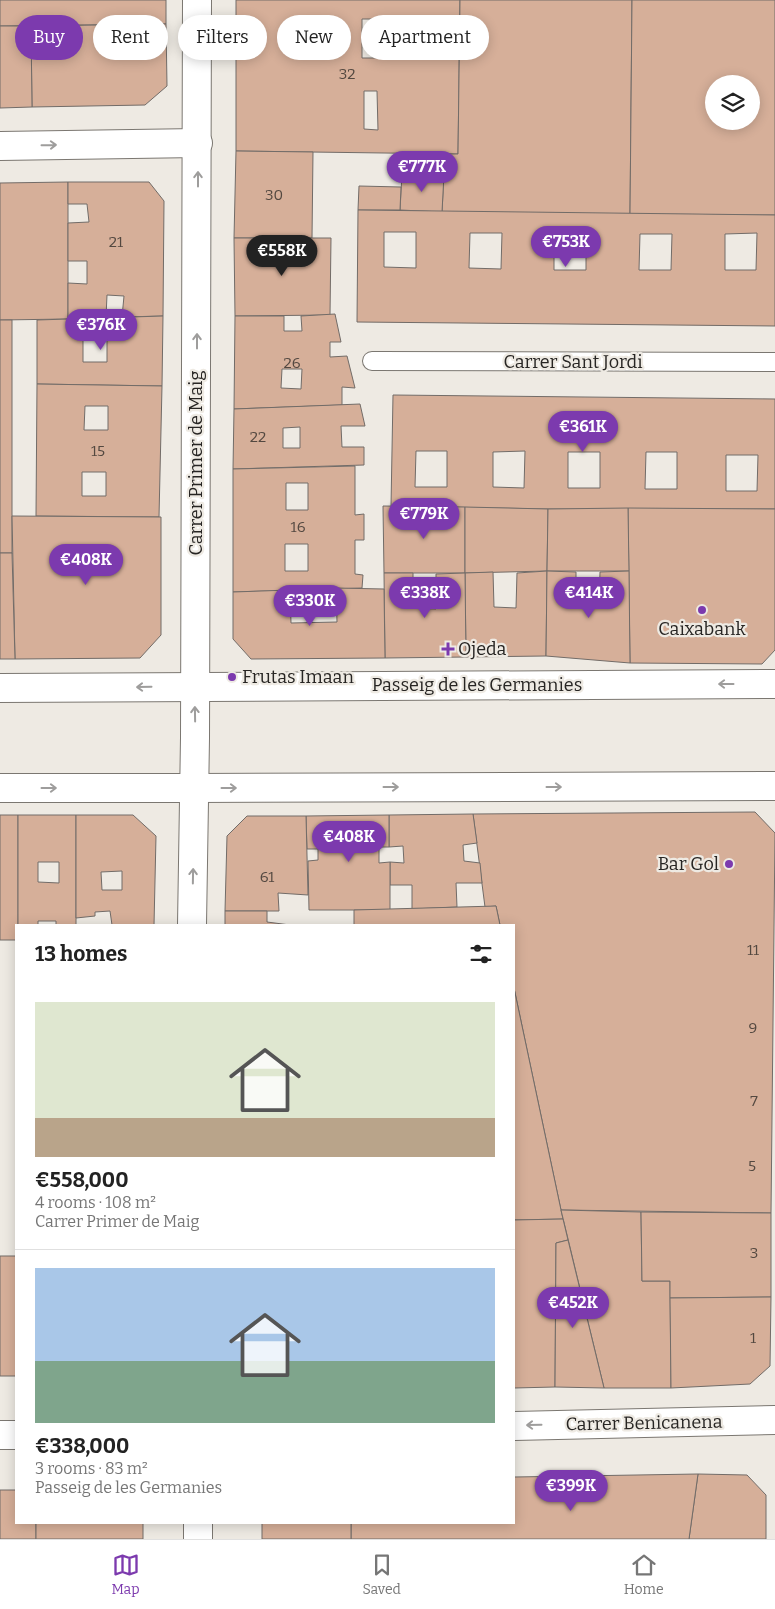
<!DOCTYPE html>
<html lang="en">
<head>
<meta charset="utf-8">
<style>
  body { margin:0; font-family:Bitter,serif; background:#f6f6f6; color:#222; height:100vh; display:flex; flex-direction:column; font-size:19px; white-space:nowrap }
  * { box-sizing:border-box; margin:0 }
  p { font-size:16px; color:#767676 }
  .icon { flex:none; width:28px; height:28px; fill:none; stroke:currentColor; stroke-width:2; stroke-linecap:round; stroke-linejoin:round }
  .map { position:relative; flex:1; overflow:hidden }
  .panel { position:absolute; left:15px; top:924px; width:500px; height:600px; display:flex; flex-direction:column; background:#fff; border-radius:0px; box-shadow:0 2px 12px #0003 }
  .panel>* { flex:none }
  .banner { position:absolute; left:15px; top:15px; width:500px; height:45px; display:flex; gap:10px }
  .fabs { position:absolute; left:705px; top:75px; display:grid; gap:10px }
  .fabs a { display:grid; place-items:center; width:55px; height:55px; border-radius:50%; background:#fff; box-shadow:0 2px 12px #0003; font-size:25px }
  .price { position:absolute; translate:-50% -42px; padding:0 11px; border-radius:18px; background:#7c3aae; color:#fff; font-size:16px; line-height:32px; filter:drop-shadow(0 1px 2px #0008) }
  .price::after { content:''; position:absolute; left:50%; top:30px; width:15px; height:11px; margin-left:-8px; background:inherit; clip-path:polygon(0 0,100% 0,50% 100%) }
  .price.active { background:#222; color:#fff }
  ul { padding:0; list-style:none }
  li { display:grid; align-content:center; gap:10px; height:265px; padding:0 20px }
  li+li { border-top:1px solid #e0e0e0 }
  li span { display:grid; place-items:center; height:155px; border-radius:0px; color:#555 }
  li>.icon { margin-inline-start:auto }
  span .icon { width:90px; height:90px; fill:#fffc; stroke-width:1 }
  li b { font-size:21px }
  h2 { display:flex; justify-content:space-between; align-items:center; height:60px; padding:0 20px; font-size:21px }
  .pill { padding:0 18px; border-radius:22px; background:#fff; box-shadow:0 2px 12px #0003; font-size:18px; line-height:45px }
  .pill.active { background:#7c3aae; color:#fff }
  .tab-bar { display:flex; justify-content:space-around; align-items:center; height:70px; border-top:1px solid #e0e0e0; background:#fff; font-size:14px; color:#767676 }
  .tab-bar a { display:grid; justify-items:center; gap:2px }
  .tab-bar .active { color:#7c3aae }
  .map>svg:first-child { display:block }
  .building { fill:#d6af99; stroke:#726c68; fill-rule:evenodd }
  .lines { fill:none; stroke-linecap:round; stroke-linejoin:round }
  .service-casing { stroke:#7b7771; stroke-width:20 }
  .minor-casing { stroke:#7b7771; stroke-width:30 }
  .tertiary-casing { stroke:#7b7771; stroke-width:30 }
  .service { stroke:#fff; stroke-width:18 }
  .minor { stroke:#fff; stroke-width:28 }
  .tertiary { stroke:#fff; stroke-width:28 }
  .oneway { stroke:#9e9d9c }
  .poi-dot { fill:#7c3aae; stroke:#eeeae3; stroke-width:2 }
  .labels { text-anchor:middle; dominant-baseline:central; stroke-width:4.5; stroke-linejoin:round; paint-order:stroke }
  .number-label { font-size:15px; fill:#534840 }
  .street-label { font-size:18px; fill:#272523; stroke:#eeeae3 }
  .poi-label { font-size:18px; fill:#272523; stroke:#eeeae3; text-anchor:start }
</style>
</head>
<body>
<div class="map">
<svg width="775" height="1539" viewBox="0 0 775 1539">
  <rect width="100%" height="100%" fill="#eeeae3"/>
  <g class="building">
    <polygon points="0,0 166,0 166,24 0,26"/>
    <path d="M236 0H460L458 154 236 151ZM362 19H376L377 58H362ZM364 91H377L378 130 364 129Z"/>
    <polygon points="460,0 632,0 630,214 442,212 445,154 458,154"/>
    <path d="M632 0H775V215L630 214ZM714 84H751V121H714Z"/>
    <polygon points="166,24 167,86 145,105 32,107 31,26"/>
    <polygon points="0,26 31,26 32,107 0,108"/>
    <polygon points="236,151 313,152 312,238 234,238"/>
    <polygon points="402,174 444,174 442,212 400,210"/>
    <polygon points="68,182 68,319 0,320 0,183"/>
    <polygon points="68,182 149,182 164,201 163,316 122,317 124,296 107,295 106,317 68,319 68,283 87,284 87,261 68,261 68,223 89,222 87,204 68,204"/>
    <polygon points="359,186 401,187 400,210 358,210"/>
    <path d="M358 210 775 215V326L357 322ZM384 232H416V268L384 267ZM470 233H502L501 269 469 268ZM757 233 756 270H725V234ZM554 234H586V270H554ZM640 234H672L671 270H639Z"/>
    <polygon points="234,238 331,238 330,315 235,316"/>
    <path d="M335 314 341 342H330V357L347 356 355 388 342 387V405L234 409 235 316H284V331H302L301 316ZM282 369H302L301 389 281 388Z"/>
    <path d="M163 316 162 386 37 384V320ZM107 338V362H83V339Z"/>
    <rect x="0" y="320" width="12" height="233"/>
    <path d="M37 384 162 386 159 517 36 516ZM85 406H108V430H84ZM82 472H106V496H82Z"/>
    <path d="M393 395 775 399V509H548L391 506ZM416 451H447V487H415ZM525 451 524 488 493 487V452ZM568 452H600V488H568ZM646 452H677V489H645ZM726 455H758L757 491H726Z"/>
    <path d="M360 404 365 426H341L342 447H364V465L233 469 234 409ZM300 427V448H283V428Z"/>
    <path d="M355 466V515L364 514V540H355V574L363 575 362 588 233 592V469ZM286 483H308V510H286ZM285 544H308V571H285Z"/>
    <polygon points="383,506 465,507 465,573 384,573"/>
    <polygon points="465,507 548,509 547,571 465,573"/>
    <polygon points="628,508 775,509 775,650 762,664 630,663"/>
    <polygon points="628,508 629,571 547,571 548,509"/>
    <polygon points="12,516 161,517 161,635 140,658 15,659"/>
    <polygon points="0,553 12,553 15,659 0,659"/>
    <polygon points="547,571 546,656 466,657 465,573 493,572 494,607 516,608 517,573"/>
    <polygon points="547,571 576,572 576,606 599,607 600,572 629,571 630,663 546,656"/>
    <polygon points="384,573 413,573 413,608 436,609 436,574 465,573 466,657 385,658"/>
    <polygon points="336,588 384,589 385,658 251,659 233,639 233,592 290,590 291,623 337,622"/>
    <polygon points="755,812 775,833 771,1213 561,1210 514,988 514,925 500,925 496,906 485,907 473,814"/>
    <polygon points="473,814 477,843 463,845 464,861 480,863 482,883 456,883 457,907 412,909 412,885 390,885 390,862 404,863 403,846 389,847 389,815"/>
    <polygon points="0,815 18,815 18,925 16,925 16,940 0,940"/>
    <path d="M18 815H76V925H56V921H38V925H18ZM38 862H59V883L38 882Z"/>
    <path d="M76 815H133L156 836 154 925H112L110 911 95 912V916L76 918ZM122 871V890H102L101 872Z"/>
    <polygon points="389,815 389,847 379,847 379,863 390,862 390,910 309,910 308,861 318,860 318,849 307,849 306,816"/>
    <polygon points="247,816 306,816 308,895 278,893 279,911 225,911 227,836"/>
    <polygon points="496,906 500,925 354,925 354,910"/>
    <polygon points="225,911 267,911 267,922 290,925 225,925"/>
    <polygon points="514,988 561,1210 563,1219 514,1220"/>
    <polygon points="561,1210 641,1212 642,1281 670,1281 671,1388 604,1388"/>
    <polygon points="641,1212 771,1213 771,1297 670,1298 670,1281 642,1281"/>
    <polygon points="563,1219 568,1240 556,1243 555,1387 514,1388 514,1220"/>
    <polygon points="568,1240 604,1388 555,1387 556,1243"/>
    <rect x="0" y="1256" width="16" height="120"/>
    <polygon points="771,1297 770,1366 750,1384 671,1388 670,1298"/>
    <polygon points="698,1474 747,1475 766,1495 766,1539 689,1539"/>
    <polygon points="698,1474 689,1539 351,1539 351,1522 514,1522 514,1477"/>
    <polygon points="0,1490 16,1490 16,1522 36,1522 36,1539 0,1539"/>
    <rect x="36" y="1522" width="107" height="17"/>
    <rect x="262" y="1522" width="89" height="17"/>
  </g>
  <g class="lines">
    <g class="service-casing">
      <polyline id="service" points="372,361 775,362"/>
    </g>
    <g class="minor-casing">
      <g id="minor">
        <polyline points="0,146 198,143"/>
        <polyline points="192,925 195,738 197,0"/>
        <polyline points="514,1426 775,1420"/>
        <polyline points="0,1435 16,1435"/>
        <polyline points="198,1539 198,1522"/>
      </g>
    </g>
    <g class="tertiary-casing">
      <g id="tertiary">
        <polyline points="0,688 775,684"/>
        <polyline points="0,788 195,788 775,786"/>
      </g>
    </g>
    <use href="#service" class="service"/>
    <use href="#minor" class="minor"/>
    <use href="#tertiary" class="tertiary"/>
  </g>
  <defs><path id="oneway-shaft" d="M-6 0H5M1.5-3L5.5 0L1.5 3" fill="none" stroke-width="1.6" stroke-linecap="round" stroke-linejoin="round" transform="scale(1.25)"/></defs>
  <g class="oneway">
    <use href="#oneway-shaft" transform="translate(49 145) rotate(-1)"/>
    <use href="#oneway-shaft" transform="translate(198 179) rotate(-90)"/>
    <use href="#oneway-shaft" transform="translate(197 341) rotate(-90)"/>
    <use href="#oneway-shaft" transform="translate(726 684) rotate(180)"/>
    <use href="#oneway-shaft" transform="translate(144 687) rotate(179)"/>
    <use href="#oneway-shaft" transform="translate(195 714) rotate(-91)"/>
    <use href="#oneway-shaft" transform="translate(391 787)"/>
    <use href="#oneway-shaft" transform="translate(554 787)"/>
    <use href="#oneway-shaft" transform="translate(49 788)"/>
    <use href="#oneway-shaft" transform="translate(229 788)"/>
    <use href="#oneway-shaft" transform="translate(193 876) rotate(-89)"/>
    <use href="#oneway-shaft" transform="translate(534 1425) rotate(179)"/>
  </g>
  <g class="poi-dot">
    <circle cx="702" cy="610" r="5"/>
    <path d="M445.5 641.5h5v5h5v5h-5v5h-5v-5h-5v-5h5z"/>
    <circle cx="232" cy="677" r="5"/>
    <circle cx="729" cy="864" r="5"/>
  </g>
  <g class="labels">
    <g class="number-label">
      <text x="347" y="74">32</text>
      <text x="274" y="195">30</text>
      <text x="116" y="242">21</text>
      <text x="292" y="363">26</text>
      <text x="258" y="437">22</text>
      <text x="98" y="451">15</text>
      <text x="298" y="527">16</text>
      <text x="267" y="877">61</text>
      <text x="753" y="950">11</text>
      <text x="753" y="1028">9</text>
      <text x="754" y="1101">7</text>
      <text x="752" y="1166">5</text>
      <text x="754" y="1253">3</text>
      <text x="753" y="1338">1</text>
    </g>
    <g class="street-label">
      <text x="573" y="362">Carrer Sant Jordi</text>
      <text transform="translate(196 463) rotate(-90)">Carrer Primer de Maig</text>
      <text x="477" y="685">Passeig de les Germanies</text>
      <text transform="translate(644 1423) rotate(-1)">Carrer Benicanena</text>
    </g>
    <g class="poi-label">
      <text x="702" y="629" text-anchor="middle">Caixabank</text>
      <text x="458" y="649">Ojeda</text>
      <text x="242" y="677">Frutas Imaan</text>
      <text x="719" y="864" text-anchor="end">Bar Gol</text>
    </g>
  </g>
</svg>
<div class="fabs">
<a><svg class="icon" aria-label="layers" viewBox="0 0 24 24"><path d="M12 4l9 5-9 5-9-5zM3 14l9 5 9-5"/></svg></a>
</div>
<b class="price" style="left:422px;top:193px">€777K</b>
<b class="price" style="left:566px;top:268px">€753K</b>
<b class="price active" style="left:282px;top:277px">€558K</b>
<b class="price" style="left:101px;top:351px">€376K</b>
<b class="price" style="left:583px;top:453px">€361K</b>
<b class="price" style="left:424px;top:540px">€779K</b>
<b class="price" style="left:86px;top:586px">€408K</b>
<b class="price" style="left:425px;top:619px">€338K</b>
<b class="price" style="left:589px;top:619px">€414K</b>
<b class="price" style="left:310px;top:627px">€330K</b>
<b class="price" style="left:349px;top:863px">€408K</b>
<b class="price" style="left:573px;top:1329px">€452K</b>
<b class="price" style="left:571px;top:1512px">€399K</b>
<div class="banner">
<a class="pill active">Buy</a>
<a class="pill">Rent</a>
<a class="pill">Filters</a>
<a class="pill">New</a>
<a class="pill">Apartment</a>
</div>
<section class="panel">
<h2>13 homes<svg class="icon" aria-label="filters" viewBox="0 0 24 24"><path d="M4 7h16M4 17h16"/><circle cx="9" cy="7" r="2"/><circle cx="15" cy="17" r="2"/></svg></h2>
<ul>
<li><span style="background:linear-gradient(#dfe7d0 75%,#b9a48a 0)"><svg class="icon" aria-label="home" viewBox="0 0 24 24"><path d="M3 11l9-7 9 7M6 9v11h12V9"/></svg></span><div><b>€558,000</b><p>4 rooms · 108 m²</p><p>Carrer Primer de Maig</p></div></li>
<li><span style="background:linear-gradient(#a9c7e8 60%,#7fa58c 0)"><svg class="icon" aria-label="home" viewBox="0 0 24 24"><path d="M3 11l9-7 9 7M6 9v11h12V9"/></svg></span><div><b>€338,000</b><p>3 rooms · 83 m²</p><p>Passeig de les Germanies</p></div></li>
</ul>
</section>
</div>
<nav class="tab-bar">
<a class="active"><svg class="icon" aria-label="map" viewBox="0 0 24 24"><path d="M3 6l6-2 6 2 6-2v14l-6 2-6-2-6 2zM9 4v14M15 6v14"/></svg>Map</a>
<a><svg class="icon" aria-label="saved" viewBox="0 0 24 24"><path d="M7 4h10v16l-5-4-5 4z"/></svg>Saved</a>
<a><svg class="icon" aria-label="home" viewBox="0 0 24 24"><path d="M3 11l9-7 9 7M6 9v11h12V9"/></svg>Home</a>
</nav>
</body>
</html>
